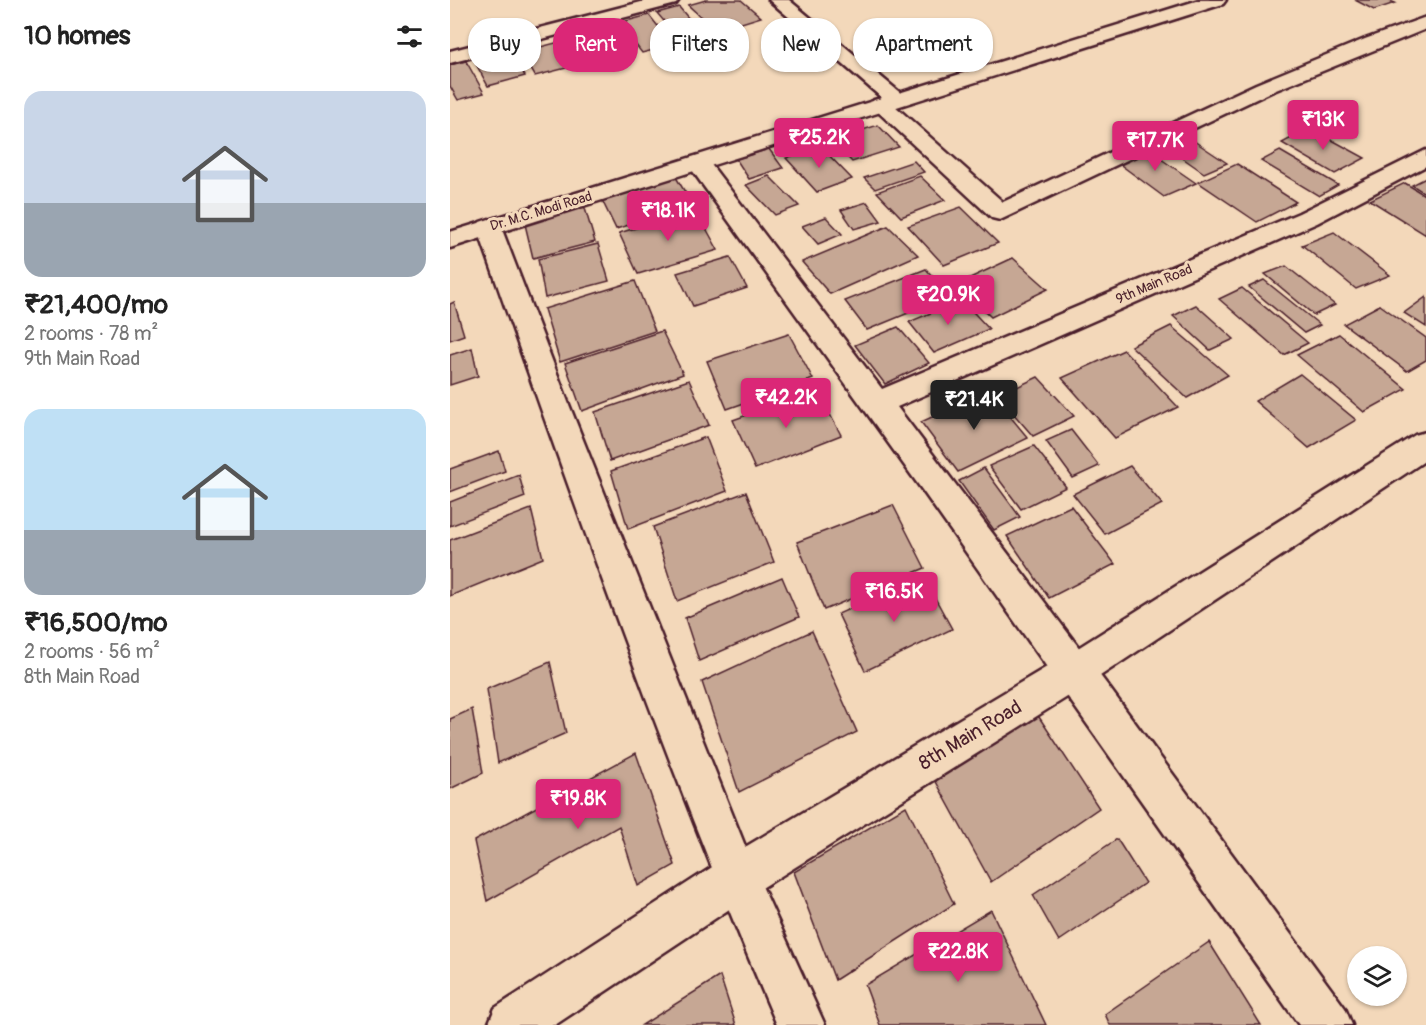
<!DOCTYPE html>
<html lang="en">
<head>
<meta charset="utf-8">
<style>
  body { margin:0; font-family:Pangolin,sans-serif; background:#f6f6f6; color:#222; height:100vh; display:flex; flex-direction:column; font-size:22px; white-space:nowrap }
  * { box-sizing:border-box; margin:0 }
  p { font-size:20px; color:#767676 }
  .icon { flex:none; width:33px; height:33px; fill:none; stroke:currentColor; stroke-width:2; stroke-linecap:round; stroke-linejoin:round }
  .map { position:relative; flex:1; overflow:hidden }
  .side { display:flex; flex-direction:column; background:#fff; width:450px }
  .side>* { flex:none }
  .guide { position:absolute; left:18px; top:18px; width:570px; height:54px; display:flex; gap:12px }
  .tools { position:absolute; left:897px; top:946px; display:grid; gap:12px }
  .tools a { display:grid; place-items:center; width:60px; height:60px; border-radius:50%; background:#fff; box-shadow:0 2px 4px #0004; font-size:30px }
  .price { position:absolute; translate:-50% -51px; padding:0 14px; border-radius:6px; background:#db2777; color:#fff; font-size:20px; line-height:39px; filter:drop-shadow(0 2px 3px #0008) }
  .price::after { content:''; position:absolute; left:50%; top:36px; width:18px; height:14px; margin-left:-9px; background:inherit; clip-path:polygon(0 0,100% 0,50% 100%) }
  .price.selected { background:#222; color:#fff }
  ul { padding:0; list-style:none }
  li { display:grid; align-content:center; gap:12px; height:318px; padding:0 24px }
  li span { display:grid; place-items:center; height:186px; border-radius:18px; color:#555 }
  li>.icon { margin-inline-start:auto }
  span .icon { width:108px; height:108px; fill:#fffc; stroke-width:1 }
  li b { font-size:26px }
  h2 { display:flex; justify-content:space-between; align-items:center; height:72px; padding:0 24px; font-size:26px }
  .pill { padding:0 21px; border-radius:24px; background:#fff; box-shadow:0 2px 4px #0004; font-size:21px; line-height:54px }
  .pill.selected { background:#db2777; color:#fff }
  main { display:flex; flex:1; min-height:0 }
  .map>svg:first-child { display:block }
  .building { fill:#c6a794; stroke:#4a1f2b; stroke-width:1.5 }
  .lines { fill:none; stroke-linecap:round; stroke-linejoin:round }
  .street-casing { stroke:#4a1f2b; stroke-width:5 }
  .secondary-casing { stroke:#4a1f2b; stroke-width:5 }
  .street { fill:#f3d8ba; fill-rule:evenodd }
  .secondary { fill:#f3d8ba; fill-rule:evenodd }
  .labels { text-anchor:middle; dominant-baseline:central; stroke-width:6; stroke-linejoin:round; paint-order:stroke }
  .far-street-label { font-size:14px; fill:#4a1f2b; stroke:#f3d8ba }
  .near-street-label { font-size:20px; fill:#4a1f2b; stroke:#f3d8ba }
</style>
</head>
<body>
<main>
<section class="side">
<h2>10 homes<svg class="icon" aria-label="filters" viewBox="0 0 24 24"><path d="M4 7h16M4 17h16"/><circle cx="9" cy="7" r="2"/><circle cx="15" cy="17" r="2"/></svg></h2>
<ul>
<li><span style="background:linear-gradient(#c9d6e8 60%,#9aa5b1 0)"><svg class="icon" aria-label="home" viewBox="0 0 24 24"><path d="M3 11l9-7 9 7M6 9v11h12V9"/></svg></span><div><b>₹21,400/mo</b><p>2 rooms · 78 m²</p><p>9th Main Road</p></div></li>
<li><span style="background:linear-gradient(#bfe0f5 65%,#9aa5b1 0)"><svg class="icon" aria-label="home" viewBox="0 0 24 24"><path d="M3 11l9-7 9 7M6 9v11h12V9"/></svg></span><div><b>₹16,500/mo</b><p>2 rooms · 56 m²</p><p>8th Main Road</p></div></li>
</ul>
</section>
<div class="map">
<svg width="976" height="1025" viewBox="0 0 976 1025">
  <rect width="100%" height="100%" fill="#f3d8ba"/>
  <filter id="ink" filterUnits="userSpaceOnUse"><feTurbulence type="fractalNoise" baseFrequency=".0167" numOctaves="2"/><feDisplacementMap in="SourceGraphic" scale="12" xChannelSelector="R" yChannelSelector="G"/><feConvolveMatrix kernelMatrix="1 2 1 2 8 2 1 2 1" color-interpolation-filters="sRGB"/></filter>
  <g filter="url(#ink)">
    <g class="building">
      <polygon points="256,0 291,0 311,17 266,31 238,5"/>
      <polygon points="905,0 938,0 945,3 924,10"/>
      <polygon points="229,7 246,27 224,33 207,13"/>
      <polygon points="199,15 223,45 192,53 169,23"/>
      <polygon points="161,27 184,51 143,64 122,39"/>
      <polygon points="117,40 132,64 85,76 71,52"/>
      <polygon points="62,54 75,76 38,86 26,64"/>
      <polygon points="16,61 34,93 8,100 0,86 0,65"/>
      <polygon points="428,125 449,147 402,162 381,140"/>
      <polygon points="860,128 915,158 885,174 832,143"/>
      <polygon points="726,129 777,163 754,173 704,138"/>
      <polygon points="370,146 402,179 367,192 336,158"/>
      <polygon points="695,148 746,183 714,197 664,160"/>
      <polygon points="319,149 333,168 299,179 286,159"/>
      <polygon points="830,151 888,185 869,196 811,161"/>
      <polygon points="464,161 474,172 425,189 414,178"/>
      <polygon points="787,164 846,202 807,222 748,182"/>
      <polygon points="224,174 243,205 166,229 150,196"/>
      <polygon points="319,176 349,206 325,215 296,185"/>
      <polygon points="470,176 495,200 451,217 427,192"/>
      <polygon points="976,178 976,194 962,185"/>
      <polygon points="955,183 976,196 976,235 920,200"/>
      <polygon points="417,202 431,221 404,229 391,210"/>
      <polygon points="134,205 145,242 83,258 74,220"/>
      <polygon points="511,207 548,243 494,265 458,226"/>
      <polygon points="246,210 268,250 188,274 169,233"/>
      <polygon points="376,217 392,234 368,244 352,226"/>
      <polygon points="438,226 468,255 380,294 352,262"/>
      <polygon points="884,232 940,275 906,289 852,245"/>
      <polygon points="148,244 159,281 95,298 88,259"/>
      <polygon points="280,257 297,288 243,306 227,273"/>
      <polygon points="563,258 598,289 541,317 507,284"/>
      <polygon points="836,266 885,305 864,315 815,274"/>
      <polygon points="476,269 500,296 417,330 395,301"/>
      <polygon points="814,280 870,325 854,333 799,287"/>
      <polygon points="185,281 205,331 110,362 94,309"/>
      <polygon points="792,288 858,343 834,355 769,299"/>
      <polygon points="976,297 976,327 954,313"/>
      <polygon points="512,300 539,329 484,353 459,322"/>
      <polygon points="4,302 14,335 0,340 0,304"/>
      <polygon points="746,305 784,339 760,350 723,316"/>
      <polygon points="930,305 976,338 976,360 957,371 894,324"/>
      <polygon points="721,326 778,375 737,398 681,346"/>
      <polygon points="448,327 479,363 435,384 405,345"/>
      <polygon points="212,331 233,374 132,411 115,363"/>
      <polygon points="339,334 363,379 277,409 257,361"/>
      <polygon points="889,334 956,389 914,412 847,355"/>
      <polygon points="22,348 28,376 0,385 0,355"/>
      <polygon points="674,350 728,407 665,438 612,378"/>
      <polygon points="850,374 906,420 859,448 805,401"/>
      <polygon points="588,377 624,416 583,436 548,396"/>
      <polygon points="239,380 259,425 160,461 145,412"/>
      <polygon points="367,390 391,435 305,469 283,420"/>
      <polygon points="539,391 578,438 508,472 471,422"/>
      <polygon points="621,430 649,466 623,478 596,441"/>
      <polygon points="256,437 277,491 178,529 161,471"/>
      <polygon points="584,446 616,487 571,509 539,466"/>
      <polygon points="49,451 55,471 0,492 0,469"/>
      <polygon points="680,466 712,504 655,534 623,494"/>
      <polygon points="534,468 570,517 544,530 509,481"/>
      <polygon points="69,475 75,497 0,526 0,502"/>
      <polygon points="296,492 324,562 227,601 203,527"/>
      <polygon points="443,505 475,568 374,610 347,542"/>
      <polygon points="621,506 665,564 599,598 557,536"/>
      <polygon points="81,509 93,558 0,596 0,540"/>
      <polygon points="473,576 502,629 415,671 388,614"/>
      <polygon points="332,577 349,617 249,661 235,618"/>
      <polygon points="362,631 407,732 289,792 252,682"/>
      <polygon points="100,662 116,733 48,763 37,689"/>
      <polygon points="22,709 33,773 0,789 0,719"/>
      <polygon points="587,714 649,808 541,882 484,778"/>
      <polygon points="186,753 225,865 188,886 169,826 37,901 24,841"/>
      <polygon points="456,806 504,904 385,980 344,872"/>
      <polygon points="667,839 695,883 609,941 583,895"/>
      <polygon points="541,910 596,1025 430,1025 415,985"/>
      <polygon points="759,942 811,1025 660,1025 655,1014"/>
      <polygon points="270,976 286,1025 192,1025"/>
    </g>
    <g class="lines">
      <g class="street-casing">
        <g id="street">
          <polygon points="199,0 229,0 226,4 0,63 0,51"/>
          <polygon points="319,0 339,0 454,96 457,100 454,104 445,106 553,202 806,84 915,39 976,17 976,29 821,92 550,220 542,218 424,108 421,104 424,100 432,98"/>
          <polygon points="976,150 976,166 867,223 447,407 658,686 895,1008 902,1025 849,1025 475,494 237,163 240,158 248,156 256,158 432,389 849,213"/>
          <path d="M39 219 48 222 51 227 118 402 303 866 375 1025H327C215 764 121 495 27 227L30 222Z"/>
        </g>
      </g>
      <g class="secondary-casing">
        <g id="secondary">
          <polygon points="749,0 776,0 773,4 0,248 0,232"/>
          <polygon points="976,432 976,460 638,684 302,894 105,1025 38,1025 45,1008 270,862 612,658 965,435"/>
        </g>
      </g>
      <use href="#street" class="street"/>
      <use href="#secondary" class="secondary"/>
    </g>
  </g>
  <g class="labels">
    <g class="far-street-label">
      <text transform="translate(91 211) rotate(-17)">Dr. M.C. Modi Road</text>
      <text transform="translate(704 284) rotate(-23)">9th Main Road</text>
    </g>
    <g class="near-street-label">
      <text transform="translate(520 735) rotate(-31)">8th Main Road</text>
    </g>
  </g>
</svg>
<div class="tools">
<a><svg class="icon" aria-label="layers" viewBox="0 0 24 24"><path d="M12 4l9 5-9 5-9-5zM3 14l9 5 9-5"/></svg></a>
</div>
<b class="price" style="left:873px;top:151px">₹13K</b>
<b class="price" style="left:369px;top:169px">₹25.2K</b>
<b class="price" style="left:705px;top:172px">₹17.7K</b>
<b class="price" style="left:218px;top:242px">₹18.1K</b>
<b class="price" style="left:498px;top:326px">₹20.9K</b>
<b class="price" style="left:336px;top:429px">₹42.2K</b>
<b class="price selected" style="left:524px;top:431px">₹21.4K</b>
<b class="price" style="left:444px;top:623px">₹16.5K</b>
<b class="price" style="left:128px;top:830px">₹19.8K</b>
<b class="price" style="left:508px;top:983px">₹22.8K</b>
<div class="guide">
<a class="pill">Buy</a>
<a class="pill selected">Rent</a>
<a class="pill">Filters</a>
<a class="pill">New</a>
<a class="pill">Apartment</a>
</div>
</div>
</main>
</body>
</html>
